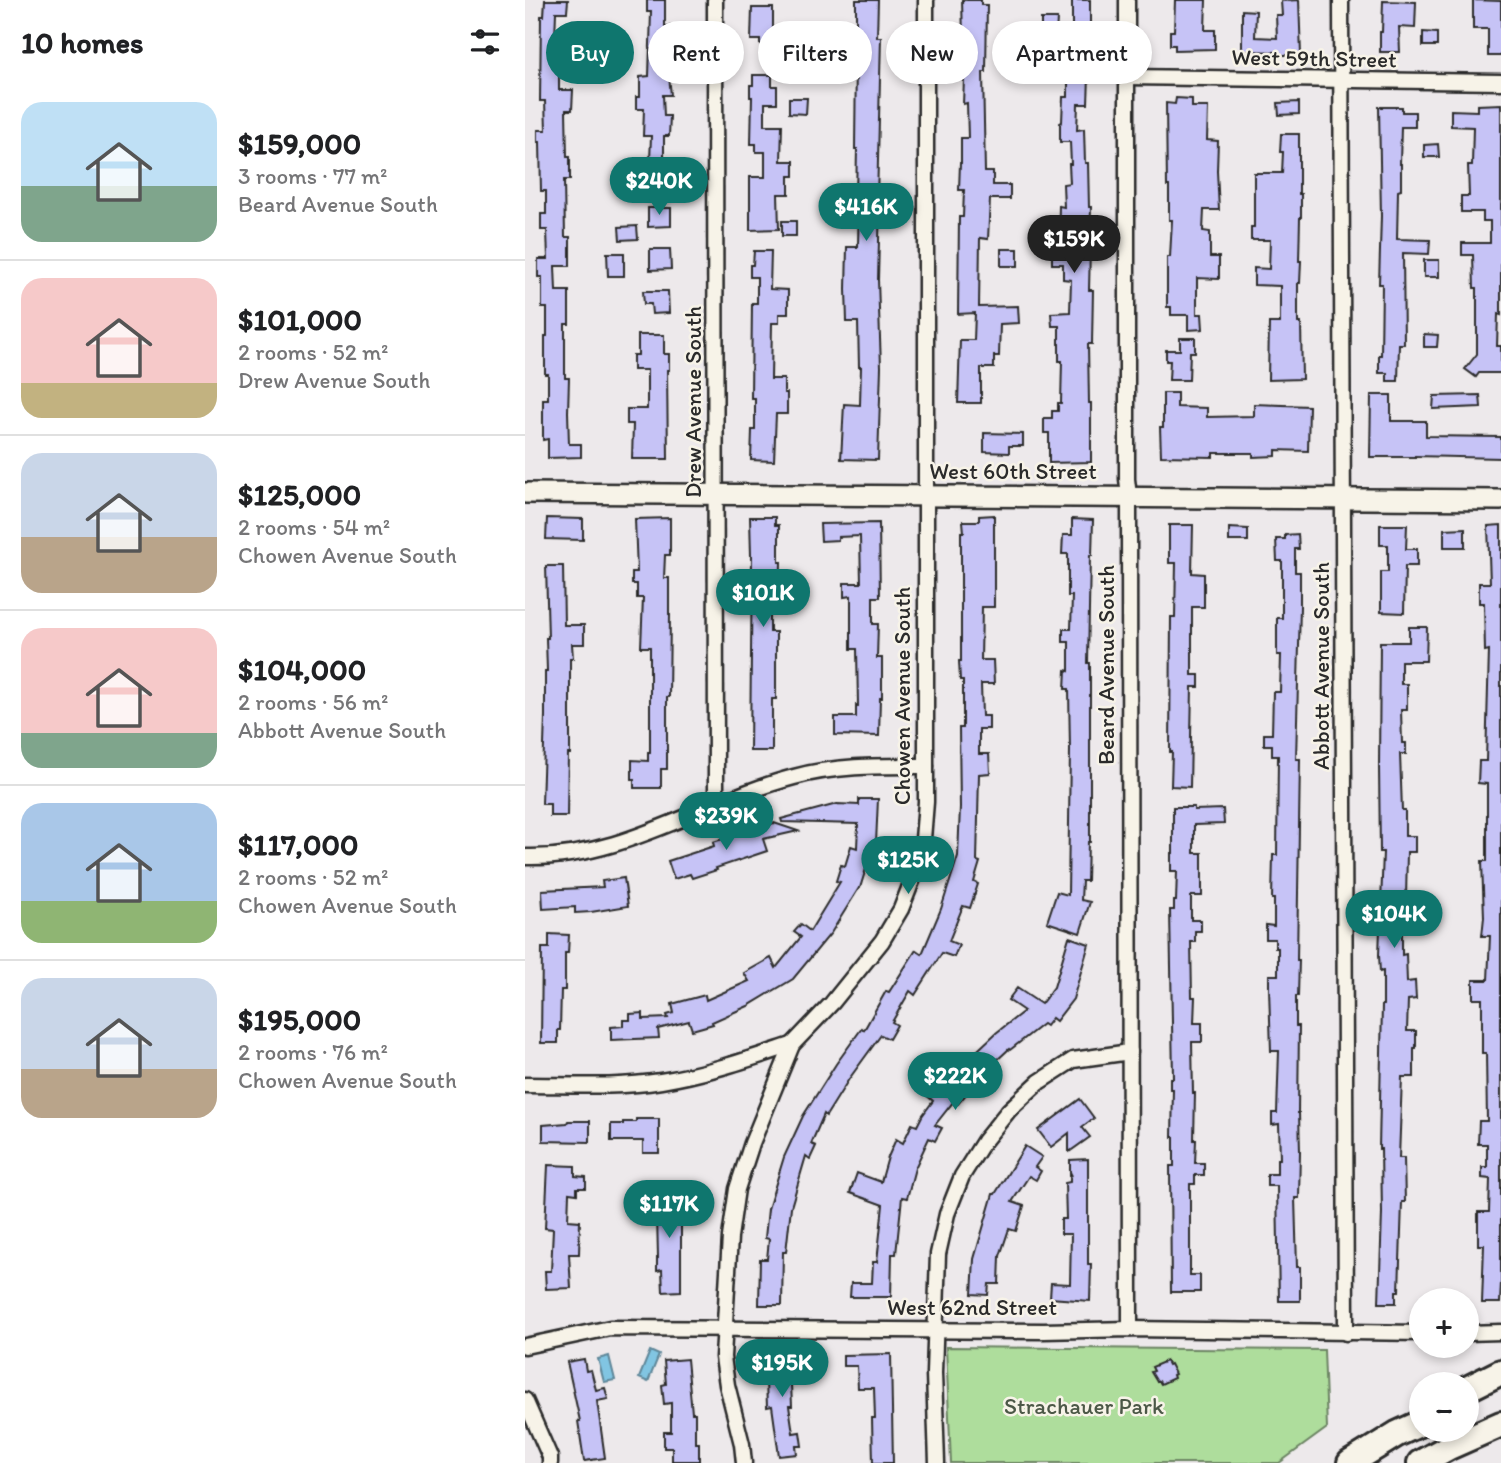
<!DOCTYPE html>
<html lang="en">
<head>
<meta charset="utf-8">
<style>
  body { margin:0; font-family:Itim,sans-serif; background:#f6f6f6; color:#202124; height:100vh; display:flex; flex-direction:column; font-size:26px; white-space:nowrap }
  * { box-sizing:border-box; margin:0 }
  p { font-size:23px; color:#757577 }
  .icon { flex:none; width:38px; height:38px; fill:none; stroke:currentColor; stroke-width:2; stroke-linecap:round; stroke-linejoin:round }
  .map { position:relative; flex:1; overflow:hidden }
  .drawer { display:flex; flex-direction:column; background:#fff; width:525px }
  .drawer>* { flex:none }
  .guide { position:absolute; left:21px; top:21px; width:665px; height:63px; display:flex; gap:14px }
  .tools { position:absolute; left:884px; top:1288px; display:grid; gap:14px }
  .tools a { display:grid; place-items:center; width:70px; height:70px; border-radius:50%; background:#fff; box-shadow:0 4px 10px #0003; font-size:35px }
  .price { position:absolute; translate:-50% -60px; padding:0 16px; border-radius:24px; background:#0f766e; color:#fff; font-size:23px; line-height:46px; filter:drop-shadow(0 2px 4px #0008) }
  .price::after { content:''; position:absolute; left:50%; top:42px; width:21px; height:16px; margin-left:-10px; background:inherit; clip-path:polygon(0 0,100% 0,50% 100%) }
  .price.active { background:#222; color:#fff }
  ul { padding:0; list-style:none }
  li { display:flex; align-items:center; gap:21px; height:175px; padding:0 21px }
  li+li { border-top:2px solid #e0e0e0 }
  li span { display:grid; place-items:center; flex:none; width:196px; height:140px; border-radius:21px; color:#555 }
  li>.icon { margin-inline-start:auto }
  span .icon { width:84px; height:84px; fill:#fffc; stroke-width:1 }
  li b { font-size:30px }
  h2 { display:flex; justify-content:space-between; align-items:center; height:84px; padding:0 21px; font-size:30px }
  .pill { padding:0 24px; border-radius:32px; background:#fff; box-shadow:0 4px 10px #0003; font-size:24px; line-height:63px }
  .pill.active { background:#0f766e; color:#fff }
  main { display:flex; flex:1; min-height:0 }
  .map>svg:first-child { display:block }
  .green { fill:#aedd9c; stroke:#6c8464; stroke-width:2 }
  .water { fill:#81c5e2; stroke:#5f8799; stroke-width:2 }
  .building { fill:#c6c3f6; stroke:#2b2b2b; stroke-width:2 }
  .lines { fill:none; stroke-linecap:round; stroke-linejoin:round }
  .street-casing { stroke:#2b2b2b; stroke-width:19 }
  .secondary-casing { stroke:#2b2b2b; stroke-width:24 }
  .highway-casing { stroke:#2b2b2b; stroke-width:30 }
  .street { stroke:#f7f3e8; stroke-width:14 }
  .secondary { stroke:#f7f3e8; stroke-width:19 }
  .highway { stroke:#f7f3e8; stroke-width:24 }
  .labels { text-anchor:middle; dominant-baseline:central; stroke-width:5; stroke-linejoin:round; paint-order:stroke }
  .street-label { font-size:23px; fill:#2b2b2b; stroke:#f7f3e8 }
  .park-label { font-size:23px; fill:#4c5847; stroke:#f7f3e8 }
</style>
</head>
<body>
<main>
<section class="drawer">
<h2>10 homes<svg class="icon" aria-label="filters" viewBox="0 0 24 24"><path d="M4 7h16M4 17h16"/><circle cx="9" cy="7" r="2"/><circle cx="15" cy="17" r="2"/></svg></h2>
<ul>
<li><span style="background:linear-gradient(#bfe0f5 60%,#7fa58c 0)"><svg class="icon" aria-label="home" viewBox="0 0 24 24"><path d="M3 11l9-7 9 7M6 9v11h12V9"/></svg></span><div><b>$159,000</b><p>3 rooms · 77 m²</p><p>Beard Avenue South</p></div></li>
<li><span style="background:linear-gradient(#f6c9c9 75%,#c2b280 0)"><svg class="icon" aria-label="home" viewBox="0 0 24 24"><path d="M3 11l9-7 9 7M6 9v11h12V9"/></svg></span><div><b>$101,000</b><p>2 rooms · 52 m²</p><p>Drew Avenue South</p></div></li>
<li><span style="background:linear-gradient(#c9d6e8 60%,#b9a48a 0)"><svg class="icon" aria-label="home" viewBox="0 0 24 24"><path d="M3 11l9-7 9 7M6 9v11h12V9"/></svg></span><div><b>$125,000</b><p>2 rooms · 54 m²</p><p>Chowen Avenue South</p></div></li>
<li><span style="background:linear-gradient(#f6c9c9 75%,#7fa58c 0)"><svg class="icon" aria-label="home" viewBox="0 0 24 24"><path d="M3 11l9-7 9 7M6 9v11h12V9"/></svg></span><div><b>$104,000</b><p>2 rooms · 56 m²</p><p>Abbott Avenue South</p></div></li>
<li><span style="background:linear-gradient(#a9c7e8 70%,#8fb573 0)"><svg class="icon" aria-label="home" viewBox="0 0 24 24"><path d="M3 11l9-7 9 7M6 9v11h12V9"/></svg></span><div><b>$117,000</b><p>2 rooms · 52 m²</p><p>Chowen Avenue South</p></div></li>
<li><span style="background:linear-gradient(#c9d6e8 65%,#b9a48a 0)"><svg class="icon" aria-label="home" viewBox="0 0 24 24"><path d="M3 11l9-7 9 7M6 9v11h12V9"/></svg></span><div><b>$195,000</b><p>2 rooms · 76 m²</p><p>Chowen Avenue South</p></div></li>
</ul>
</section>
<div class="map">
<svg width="976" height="1463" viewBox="0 0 976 1463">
  <rect width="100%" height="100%" fill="#ede9eb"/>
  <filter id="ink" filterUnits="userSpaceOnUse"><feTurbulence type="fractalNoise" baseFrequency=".0143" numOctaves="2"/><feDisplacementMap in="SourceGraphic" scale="14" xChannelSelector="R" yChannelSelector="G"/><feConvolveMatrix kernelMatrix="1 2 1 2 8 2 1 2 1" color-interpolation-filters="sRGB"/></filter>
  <g filter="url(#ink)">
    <polygon class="green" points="421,1347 799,1350 802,1428 754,1463 426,1463"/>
    <g class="water">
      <polygon points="125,1351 134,1355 123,1382 114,1378"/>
      <polygon points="84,1356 90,1380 79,1382 73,1359"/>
    </g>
    <g class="building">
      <polygon points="20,0 43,0 42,12 31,12 30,38 40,39 39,66 34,66 34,90 48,90 47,110 41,110 42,157 45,157 45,180 39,180 40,237 45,237 45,266 30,266 31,291 44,291 44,324 40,324 40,378 44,378 43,412 44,444 56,444 56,457 23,458 23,439 18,440 18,399 23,399 23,374 20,374 20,336 22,336 22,308 17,308 17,277 13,277 13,259 23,259 22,230 16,230 16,214 21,214 21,191 16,191 15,142 13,142 13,130 21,130 20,101 15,101 16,16 19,16"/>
      <polygon points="122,0 140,0 140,26 146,26 144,76 146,95 138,95 139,116 145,116 144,136 139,136 139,183 115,183 115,161 125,161 126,136 118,136 119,109 111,109 111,97 115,97 115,77 124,76 126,12 122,12"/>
      <polygon points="331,0 353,0 352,37 356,37 352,201 355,201 353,280 356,367 353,460 316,459 319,404 335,405 336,367 334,367 333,322 322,322 321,289 322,247 333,247 334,196 331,196 332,149 330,149 331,55 327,55 328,43 331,43"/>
      <polygon points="437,0 456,0 456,5 462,5 461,72 458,72 460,172 468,172 468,185 485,185 485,199 465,199 463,239 455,238 454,307 493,306 494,323 475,324 474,356 469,356 469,368 456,368 456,403 433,403 435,340 449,340 450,313 433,314 434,217 438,217 439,190 434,190 435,163 436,163 436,138 443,138 442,103 438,104 440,53 436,53 436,37 438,37"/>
      <rect x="547" y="0" width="18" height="26"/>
      <polygon points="650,0 681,0 680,30 690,30 690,49 650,50 650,45 645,45 645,31 649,31"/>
      <polygon points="774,0 776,55 752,55 752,52 717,51 717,10 731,11 730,37 752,38 751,15 757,15 756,1"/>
      <polygon points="948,0 976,1 976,56 963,56 963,29 948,29"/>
      <polygon points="858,1 891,2 890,28 874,27 875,52 855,52 855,32 857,32"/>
      <polygon points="227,8 248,8 248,45 235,44 235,40 226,40"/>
      <polygon points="516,19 532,19 531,33 516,33"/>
      <polygon points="898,32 912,33 912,46 898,46"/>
      <polygon points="529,46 565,48 563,104 553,104 552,130 559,129 560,163 563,163 564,207 566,207 564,290 568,290 567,344 563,344 564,403 566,403 566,462 524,463 524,433 519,433 519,418 527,418 527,411 533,411 533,403 536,403 537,361 534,361 534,326 527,326 526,313 545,312 546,280 538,279 538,264 527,264 527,245 533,245 534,206 539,207 538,184 545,183 544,164 546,164 545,142 535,142 535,123 537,122 538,97 543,97 543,71 528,71"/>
      <polygon points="228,75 247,75 247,86 252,86 252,103 240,103 240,125 257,125 256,161 269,161 269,176 264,176 264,194 253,194 254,229 225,230 225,177 240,177 240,152 231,152 231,144 226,144 227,97 225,97 225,85 228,85"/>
      <polygon points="264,98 282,98 281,114 264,113"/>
      <polygon points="651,98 667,99 667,107 683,107 682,140 693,141 692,171 694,210 679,210 678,231 685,232 685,257 694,257 694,279 672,278 672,314 677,314 678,329 663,330 663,315 646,315 646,307 642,307 642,257 645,257 647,220 644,220 644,186 642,186 641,103 650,104"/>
      <polygon points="774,102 774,114 754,115 753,103"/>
      <polygon points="976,104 976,315 973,314 972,346 976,346 976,373 954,373 951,377 940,369 952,354 952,288 949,288 948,255 937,255 937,243 965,243 965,221 958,221 958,212 936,212 936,196 944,196 943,165 947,165 948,127 926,126 926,110 952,111 952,105"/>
      <polygon points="854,107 877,107 877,112 890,112 890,127 876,127 875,164 876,164 876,190 873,191 872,239 905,240 904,254 878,253 879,344 874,344 873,381 862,381 862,373 854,373 854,355 856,355 857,284 854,284 856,216"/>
      <polygon points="756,134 774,134 774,194 776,194 776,218 775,218 774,261 776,261 775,283 773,283 773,323 776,323 777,379 743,380 744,323 755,323 755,286 729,285 729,268 744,269 745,240 726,240 726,227 729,227 729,173 757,173 758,152 755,152"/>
      <polygon points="913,144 914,157 899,157 899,145"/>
      <polygon points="123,208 146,208 146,226 123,227"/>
      <rect x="257" y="221" width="14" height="15"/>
      <polygon points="112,226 113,239 95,240 94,227"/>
      <polygon points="125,249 145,249 146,269 125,270"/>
      <rect x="476" y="249" width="17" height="17"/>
      <polygon points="229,251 246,251 245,289 263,290 263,314 254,314 254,323 247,323 246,379 259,379 259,393 262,393 262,414 251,414 249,461 226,460 227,430 230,430 230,398 226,398 227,303 232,303 232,277 225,277 225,265 228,265"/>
      <polygon points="82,253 99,253 99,276 83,276"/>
      <rect x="899" y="260" width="15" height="17"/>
      <polygon points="118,291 143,291 144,313 127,314 126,304 119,304"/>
      <polygon points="899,334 913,335 912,347 899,347"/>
      <polygon points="113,335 139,335 139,354 144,354 144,370 142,370 143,459 107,459 108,424 102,424 102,409 122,409 122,370 108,370 108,355 113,355"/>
      <polygon points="655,338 670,338 670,352 665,352 664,380 644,380 645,361 641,361 641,350 655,350"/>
      <polygon points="638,393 652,393 652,407 682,408 682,417 729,416 729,404 784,406 783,451 751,450 751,456 728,457 728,453 688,453 688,457 636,456 635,427 638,427"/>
      <polygon points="846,395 866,395 866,421 901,421 901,436 976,437 976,458 890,456 890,457 845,457"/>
      <polygon points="955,395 956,407 908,409 909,396"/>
      <polygon points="459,433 498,434 498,446 484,446 484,453 459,452"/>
      <polygon points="469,515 469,607 457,607 456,660 468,660 469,684 456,684 457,716 464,716 464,729 454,729 454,754 464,754 465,773 454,774 452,861 455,862 449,882 453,884 445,908 438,906 424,941 434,945 429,957 417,953 390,995 385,991 367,1022 372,1025 364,1039 356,1035 324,1079 301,1116 299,1114 286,1144 291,1146 285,1159 281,1156 266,1207 261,1252 258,1252 257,1305 234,1305 235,1259 242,1259 244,1239 240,1238 243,1209 259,1157 278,1116 311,1064 337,1028 339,1030 361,991 364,992 391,950 397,954 416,909 433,856 435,807 434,728 438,728 438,680 435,680 434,661 436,661 436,532 439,532 438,521 454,521 454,516"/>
      <polygon points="225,517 250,517 250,525 254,525 254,562 256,562 255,600 245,600 245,632 251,632 251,699 247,699 247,751 225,751 227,556 226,556"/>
      <polygon points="22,518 58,519 58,540 21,539"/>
      <polygon points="145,518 145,555 140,555 139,578 144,578 144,614 145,614 144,697 142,697 142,769 136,769 136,788 109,788 109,779 107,779 107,760 123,761 123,752 125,752 125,647 116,647 118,598 112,598 112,584 107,584 107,572 112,572 110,519"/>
      <polygon points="547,519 568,520 567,555 565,555 563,663 565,663 565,842 563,842 562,881 557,881 556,900 565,902 555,933 522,922 532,892 543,895 545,750 544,689 540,689 541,670 544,671 544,642 538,642 538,629 546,629 547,596 543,596 543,554 537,554 538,535 547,535"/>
      <polygon points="354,523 355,597 348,597 348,624 353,624 352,658 357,658 357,698 355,698 354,736 310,735 310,717 331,717 331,705 333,706 332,649 326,649 326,596 319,597 319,583 336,583 335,536 313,537 313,540 296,541 295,524"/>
      <polygon points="644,525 668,525 667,573 679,574 679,607 667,607 667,675 674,675 674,687 667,687 665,787 646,786 647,752 645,752 646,617 650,617 651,563 644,563"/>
      <polygon points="855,525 882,525 881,549 892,549 892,566 880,566 879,613 856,612 856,572 863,572 863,545 855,545"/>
      <polygon points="976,525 976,1282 975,1303 957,1303 959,1245 953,1245 953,1212 964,1212 965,1179 957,1178 957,1167 962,1167 962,1144 953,1144 954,1121 962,1121 961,1053 957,1053 957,999 948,999 948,980 963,980 965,936 957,936 959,917 957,861 962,861 962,784 953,783 954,761 961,761 964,650 960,651 959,603 954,603 954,583 965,583 963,526"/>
      <polygon points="704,528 723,529 723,541 704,541"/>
      <polygon points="940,528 940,547 919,547 919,529"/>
      <polygon points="773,534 774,549 770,549 770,572 775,572 775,607 771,759 775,759 772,960 774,960 773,996 771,996 771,1026 774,1026 773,1113 774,1113 775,1151 774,1198 770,1198 772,1267 775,1267 775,1301 754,1301 752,1186 742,1186 742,1174 752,1174 752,1159 755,1159 754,1124 747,1125 747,1113 752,1113 754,1051 746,1051 744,988 744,975 753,975 753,948 750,948 750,939 741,939 741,925 749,926 749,899 747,899 748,855 752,855 753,756 747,756 747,745 739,745 739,734 747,734 748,692 755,692 756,655 752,655 752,618 757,618 757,561 752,561 751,539 760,539 760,535"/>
      <polygon points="21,566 38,566 39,625 59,625 59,644 47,644 48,658 45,658 45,754 43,754 42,816 25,816 25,804 17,804 20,716 20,671 22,671 21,638 23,638"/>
      <polygon points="884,627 902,627 901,661 876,661 876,684 882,684 882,710 876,710 877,743 881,743 881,754 875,754 877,810 880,810 880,836 890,836 890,852 882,852 881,899 877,899 877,955 881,954 882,982 890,981 891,999 883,1000 882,1031 891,1031 891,1048 889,1048 889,1077 877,1077 874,1158 879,1158 880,1202 877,1202 874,1291 871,1291 871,1303 854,1303 857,1213 856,1149 854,1149 857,1005 858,1005 858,971 855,972 854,955 858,852 855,852 854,767 855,642 884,642"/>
      <polygon points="334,799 353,799 351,843 349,843 335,888 334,888 306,933 268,979 223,1006 187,1022 188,1024 167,1030 164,1021 133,1029 134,1038 86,1040 86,1027 98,1026 98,1020 105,1020 105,1014 118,1013 118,1019 143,1018 142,1015 149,1013 147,1004 180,995 181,1000 224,981 219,973 246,958 251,968 276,937 269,932 276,924 285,931 315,882 311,881 316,865 320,866 326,846 332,848 333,824 257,822 256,819 312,804 334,805"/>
      <polygon points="648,807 669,807 669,810 698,809 699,824 669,825 669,853 677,853 677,896 666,896 666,920 676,920 676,931 670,931 670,942 666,942 667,997 670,997 669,1023 677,1023 677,1042 667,1042 668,1093 670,1093 669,1140 671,1140 670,1163 679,1163 679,1175 670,1175 670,1184 665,1184 665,1275 675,1275 675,1292 646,1292 645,1166 649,1166 649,1137 647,1137 648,1089 645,1089 645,1078 648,1078 645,910 649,910 649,901 651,901 652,871 646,871 646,853 648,853"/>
      <polygon points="249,823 273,831 238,839 242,851 191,868 192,870 167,878 165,874 149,879 143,861 189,846 188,842"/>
      <polygon points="99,878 103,906 66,912 50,913 50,907 18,909 17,890 78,887 77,881"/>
      <polygon points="24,934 44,935 43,953 40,953 40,990 36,990 35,1030 33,1030 33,1043 16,1043 17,948 24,948"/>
      <polygon points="544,937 564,944 548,999 531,1021 527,1018 521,1026 518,1024 485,1050 484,1049 440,1090 443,1092 433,1104 429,1101 410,1125 417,1128 410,1141 404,1138 390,1168 382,1198 377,1197 371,1254 367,1254 366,1297 325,1297 326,1283 347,1283 348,1262 352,1262 358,1205 325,1193 332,1173 356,1182 363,1157 371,1139 378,1143 387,1124 392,1126 397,1116 408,1101 399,1093 416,1071 424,1077 471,1033 499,1011 483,1000 492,988 516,1004 529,987"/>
      <polygon points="555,1099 569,1118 557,1127 565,1137 544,1152 544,1133 526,1147 513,1130"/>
      <polygon points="111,1119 134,1119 134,1153 118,1153 118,1141 86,1141 86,1124 98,1124 98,1122 111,1122"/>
      <polygon points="43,1121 65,1121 65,1142 18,1141 18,1125 42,1123"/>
      <polygon points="500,1146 517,1157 510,1167 516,1171 511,1180 504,1176 487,1202 499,1206 491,1231 484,1229 475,1256 474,1284 464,1284 463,1295 447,1294 449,1259 468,1194 470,1194"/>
      <polygon points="563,1159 563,1264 566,1264 565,1301 525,1298 526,1283 545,1284 546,1234 536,1234 536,1219 541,1219 540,1183 545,1182 545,1174 547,1176 545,1172 545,1160"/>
      <polygon points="23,1165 50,1166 50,1176 61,1177 61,1188 52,1188 52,1194 44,1193 43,1220 55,1221 54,1254 44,1254 46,1288 21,1289 20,1271 26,1271 28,1229 20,1228"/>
      <polygon points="156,1193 156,1291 138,1292 137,1270 132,1271 132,1258 133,1258 132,1214 128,1214 127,1200 138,1200 137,1194"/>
      <polygon points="240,1353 265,1353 266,1367 276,1367 276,1384 266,1384 267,1406 264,1406 268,1433 275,1432 277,1446 271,1446 272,1454 254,1456 247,1406 242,1407"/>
      <polygon points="366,1354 368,1463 348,1463 347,1418 350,1418 349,1388 333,1388 332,1366 318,1366 318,1355"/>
      <polygon points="59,1359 61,1371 66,1370 71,1390 80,1388 83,1399 72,1401 80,1458 59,1461 53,1421 55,1421 42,1362"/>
      <polygon points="162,1359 167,1413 170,1413 170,1443 174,1443 174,1461 147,1461 147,1448 139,1448 139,1432 146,1432 146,1403 139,1404 137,1385 141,1384 139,1361"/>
      <polygon points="641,1361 643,1365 645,1364 650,1374 648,1375 649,1378 636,1384 634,1381 632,1382 626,1372 629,1371 627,1367"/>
    </g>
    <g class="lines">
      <g class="street-casing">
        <g id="street">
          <polyline points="190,0 191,805"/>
          <polyline points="602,0 602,479 604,496 605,1329"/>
          <polyline points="816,0 821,1333"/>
          <polyline points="602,77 976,82"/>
          <path d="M0 857C97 860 178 801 269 777 312 765 357 766 401 766"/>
          <path d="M0 1085C45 1085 92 1088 136 1081 181 1074 224 1059 267 1045"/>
          <polyline points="942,1333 976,1332"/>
          <polyline points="0,1346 85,1328 519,1331 605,1329 896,1333"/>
          <polyline points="0,1400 25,1457 25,1463"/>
          <polyline points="219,1463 217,1444 202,1385 198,1357 205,1237 212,1189 227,1143 267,1045 307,1003 357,941 376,909 389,876 398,839 401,802 401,0"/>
          <polyline points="412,1463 409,1373 413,1254 422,1214 437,1176 459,1141 484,1110 514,1082 548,1060 605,1052"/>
        </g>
      </g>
      <g class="secondary-casing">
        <polyline id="secondary" points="0,493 976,500"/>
      </g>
      <g class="highway-casing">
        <g id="highway">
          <polyline points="942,1389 976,1372"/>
          <polyline points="825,1463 872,1434 896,1423"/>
          <polyline points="895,1463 924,1447 976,1424"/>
        </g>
      </g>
      <use href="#street" class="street"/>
      <use href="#secondary" class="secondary"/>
      <use href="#highway" class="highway"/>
    </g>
  </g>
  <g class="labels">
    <g class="street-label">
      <text transform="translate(789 58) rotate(1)">West 59th Street</text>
      <text transform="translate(168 402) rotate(-90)">Drew Avenue South</text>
      <text x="488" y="471">West 60th Street</text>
      <text transform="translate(581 665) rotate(-90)">Beard Avenue South</text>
      <text transform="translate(796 666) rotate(-90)">Abbott Avenue South</text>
      <text transform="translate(377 696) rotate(-90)">Chowen Avenue South</text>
      <text x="447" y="1307">West 62nd Street</text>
    </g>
    <g class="park-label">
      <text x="559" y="1406">Strachauer Park</text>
    </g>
  </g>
</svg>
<div class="tools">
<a>+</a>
<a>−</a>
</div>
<b class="price" style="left:134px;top:217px">$240K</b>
<b class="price" style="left:341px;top:243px">$416K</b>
<b class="price active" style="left:549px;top:275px">$159K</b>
<b class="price" style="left:238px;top:629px">$101K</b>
<b class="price" style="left:201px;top:852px">$239K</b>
<b class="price" style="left:383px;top:896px">$125K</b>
<b class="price" style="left:869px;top:950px">$104K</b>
<b class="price" style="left:430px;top:1112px">$222K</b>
<b class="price" style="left:144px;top:1240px">$117K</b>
<b class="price" style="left:257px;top:1399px">$195K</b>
<div class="guide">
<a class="pill active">Buy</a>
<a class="pill">Rent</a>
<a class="pill">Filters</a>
<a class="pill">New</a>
<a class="pill">Apartment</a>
</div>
</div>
</main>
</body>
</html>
